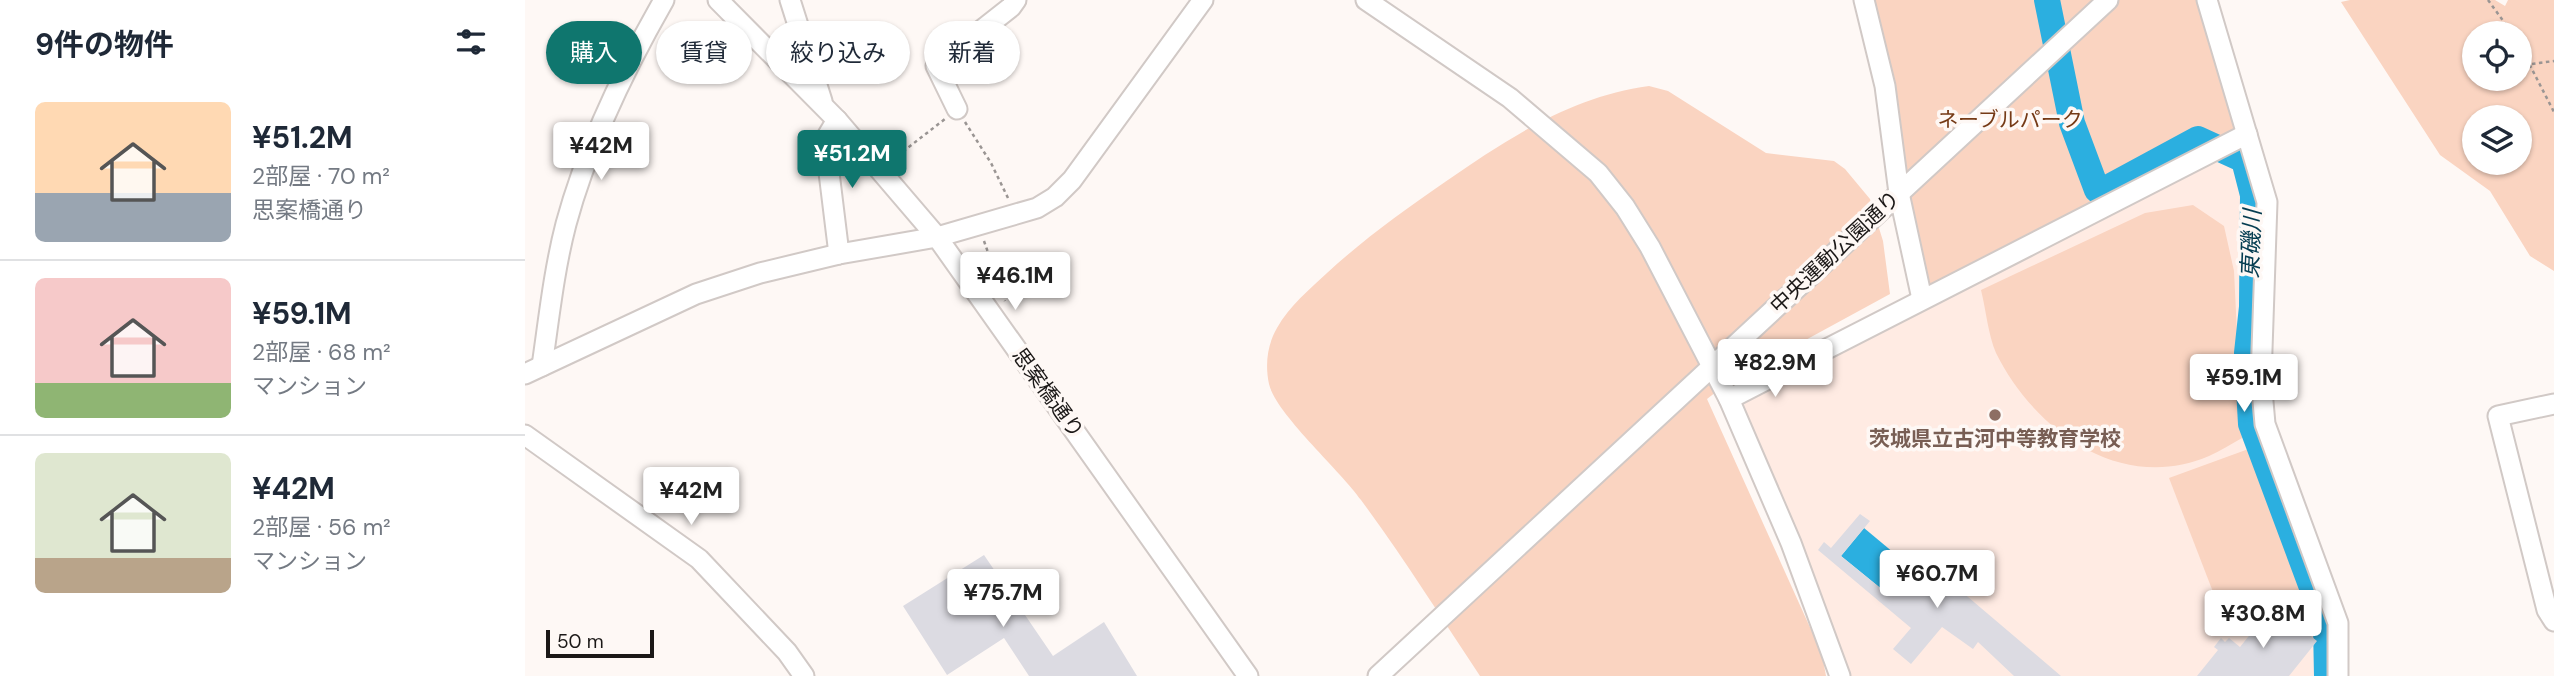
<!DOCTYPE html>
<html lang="ja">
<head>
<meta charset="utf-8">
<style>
  body { margin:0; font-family:"DM Sans","Noto Sans JP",sans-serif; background:#f6f6f7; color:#1f2937; height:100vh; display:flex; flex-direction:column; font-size:26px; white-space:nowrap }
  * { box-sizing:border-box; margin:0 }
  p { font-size:23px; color:#747a83 }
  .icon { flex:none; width:38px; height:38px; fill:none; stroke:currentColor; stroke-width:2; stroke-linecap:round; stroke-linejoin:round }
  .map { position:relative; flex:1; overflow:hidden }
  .sheet { display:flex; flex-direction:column; background:#fff; width:525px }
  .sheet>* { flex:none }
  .banner { position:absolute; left:21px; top:21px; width:665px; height:63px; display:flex; gap:14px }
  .fabs { position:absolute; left:1937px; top:21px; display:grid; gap:14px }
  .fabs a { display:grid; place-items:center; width:70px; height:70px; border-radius:50%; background:#fff; box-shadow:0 2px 5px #0004; font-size:35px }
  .scale { position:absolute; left:21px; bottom:18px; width:108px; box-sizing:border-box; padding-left:7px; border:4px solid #1b1817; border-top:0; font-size:19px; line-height:24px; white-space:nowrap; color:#1b1817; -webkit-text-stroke:5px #fef8f5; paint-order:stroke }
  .price { position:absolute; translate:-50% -60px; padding:0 16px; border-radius:7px; background:#fff; color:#222; font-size:23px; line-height:46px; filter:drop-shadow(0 2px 4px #0008) }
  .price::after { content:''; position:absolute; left:50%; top:42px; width:21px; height:16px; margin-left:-10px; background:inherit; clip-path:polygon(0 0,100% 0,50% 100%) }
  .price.on { background:#0f766e; color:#fff }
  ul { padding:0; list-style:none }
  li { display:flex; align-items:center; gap:21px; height:175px; padding:0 35px }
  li+li { border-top:2px solid #e0e1e3 }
  li span { display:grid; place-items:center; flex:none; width:196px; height:140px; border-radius:10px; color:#555 }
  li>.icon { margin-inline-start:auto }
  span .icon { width:84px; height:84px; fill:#fffc; stroke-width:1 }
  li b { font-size:30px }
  h2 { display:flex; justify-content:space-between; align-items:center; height:84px; padding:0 35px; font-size:30px }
  .chip { padding:0 24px; border-radius:32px; background:#fff; box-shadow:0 2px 5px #0004; font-size:24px; line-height:63px }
  .chip.on { background:#0f766e; color:#fff }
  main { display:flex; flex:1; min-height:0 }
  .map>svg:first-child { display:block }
  .education { fill:#ffebe3 }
  .green { fill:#fad4c1; fill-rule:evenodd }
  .water { fill:#2bafe0 }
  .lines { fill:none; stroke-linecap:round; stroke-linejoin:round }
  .river { stroke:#2bafe0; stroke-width:26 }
  .building { fill:#dcdbe2 }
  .minor-casing { stroke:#d1c9c6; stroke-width:23 }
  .path { stroke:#9a9593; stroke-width:2.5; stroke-dasharray:3.5 3.5; stroke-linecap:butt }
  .minor { stroke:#fff; stroke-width:19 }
  .education-dot { fill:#8d6e63; stroke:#fef8f5; stroke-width:2.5 }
  .labels { text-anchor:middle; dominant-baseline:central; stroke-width:7; stroke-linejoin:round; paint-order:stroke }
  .park-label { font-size:21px; fill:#753a16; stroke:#fef8f5 }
  .street-label { font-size:21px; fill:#1b1817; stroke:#fef8f5 }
  .education-label { font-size:21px; font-weight:bold; fill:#785e54; stroke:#fef8f5 }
  .water-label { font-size:23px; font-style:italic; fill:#053d51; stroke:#fef8f5 }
</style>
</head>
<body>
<main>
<section class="sheet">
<h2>9件の物件<svg class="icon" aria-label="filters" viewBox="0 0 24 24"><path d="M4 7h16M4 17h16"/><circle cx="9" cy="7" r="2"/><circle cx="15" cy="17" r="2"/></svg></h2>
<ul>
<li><span style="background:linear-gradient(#ffd9b3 65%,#9aa5b1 0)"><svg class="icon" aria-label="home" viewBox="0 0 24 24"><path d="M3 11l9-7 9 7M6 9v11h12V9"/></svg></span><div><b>¥51.2M</b><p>2部屋 · 70 m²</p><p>思案橋通り</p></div></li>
<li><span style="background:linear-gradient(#f6c9c9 75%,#8fb573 0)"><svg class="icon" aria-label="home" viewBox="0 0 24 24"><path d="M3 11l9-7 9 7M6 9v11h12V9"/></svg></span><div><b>¥59.1M</b><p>2部屋 · 68 m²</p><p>マンション</p></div></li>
<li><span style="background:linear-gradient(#dfe7d0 75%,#b9a48a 0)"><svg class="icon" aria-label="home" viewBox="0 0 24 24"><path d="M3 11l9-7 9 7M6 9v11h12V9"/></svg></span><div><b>¥42M</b><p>2部屋 · 56 m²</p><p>マンション</p></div></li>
</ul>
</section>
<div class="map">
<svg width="2029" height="676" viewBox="0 0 2029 676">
  <rect width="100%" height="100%" fill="#fef8f5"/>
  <polygon class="education" points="1698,151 1713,157 1725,202 1723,303 1718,357 1722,425 1798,626 1798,676 1323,676 1214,404"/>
  <g class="green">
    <polygon points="1338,0 1682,0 1722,134 1397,299"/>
    <path d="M1825 0H1970L1980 6 1983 0H2029V271L2005 256 1965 191 1915 155 1816 2ZM1995 33V79H1950V33ZM1995 117V163H1950V117Z"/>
    <path d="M1124 86 1143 91 1241 153 1309 161 1320 169 1345 199 1358 241 1365 294 1205 381 1182 399 1297 654 1301 676H955C916 617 878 557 836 500 816 471 751 414 744 384 740 365 742 345 752 328 764 306 785 289 802 273 839 239 878 211 920 182 982 139 1047 96 1124 86Z"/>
    <path d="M1668 205 1699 226 1709 271 1717 438C1706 444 1695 451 1684 456 1596 494 1509 430 1471 353 1463 334 1461 310 1456 290L1620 213Z"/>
    <polygon points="1729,447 1783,591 1700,623 1644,478"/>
  </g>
  <polygon class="water" points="1339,528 1381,563 1359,591 1316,556"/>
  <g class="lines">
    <polyline class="river" points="1522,0 1547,123 1572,190 1575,192 1673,139 1719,160 1728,195 1727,307 1722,353 1726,424 1801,625 1802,676"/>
  </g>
  <g class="building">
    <polygon points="1335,514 1345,521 1316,556 1359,591 1390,552 1536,676 1489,676 1453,642 1448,649 1417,627 1386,664 1368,649 1386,628 1293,550 1299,542 1306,548"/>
    <polygon points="459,555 528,656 579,622 612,676 504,676 479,638 422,675 378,606"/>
    <polygon points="1748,606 1792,641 1764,676 1672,676 1693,650 1689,647 1696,638 1700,642 1704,638 1715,647"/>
  </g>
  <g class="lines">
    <g class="minor-casing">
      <g id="minor">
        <polyline points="193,0 312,120 412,237 723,676"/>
        <polyline points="265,0 297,101"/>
        <polyline points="841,0 985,98 1073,173 1100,207 1125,247 1204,399 1266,543 1315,676"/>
        <polyline points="1339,0 1360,86 1374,193 1397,299"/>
        <polyline points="1682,0 1742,202 1736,379 1740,424 1813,623 1813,676"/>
        <polyline points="432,109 411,66 486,7 491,0"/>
        <polyline points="312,120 300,140 314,254"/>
        <path d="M17 366C24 318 29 270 41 224 62 146 99 70 139 0"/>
        <polyline points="0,374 171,294 235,273 314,254 412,237 512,208 530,197 547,180 678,0"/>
        <polyline points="1204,399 1722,134"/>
        <polyline points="2029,404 1973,416 2022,610 2029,621"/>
        <polyline points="0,435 174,559 262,652 279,676"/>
        <polyline points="853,676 1583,0"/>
      </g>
    </g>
    <g class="path">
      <polyline points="1963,0 1987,33"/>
      <polyline points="1995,46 2029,112"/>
      <polyline points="2007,64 2029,61"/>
      <polyline points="440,122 466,163 483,198"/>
      <polyline points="367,160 420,119"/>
      <polyline points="459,241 480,301"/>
    </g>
    <use href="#minor" class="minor"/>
  </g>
  <circle class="education-dot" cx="1470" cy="415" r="7"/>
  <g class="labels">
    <g class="park-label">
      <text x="1485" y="120">ネーブルパーク</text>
    </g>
    <g class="street-label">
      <text transform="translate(1310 252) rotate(-43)">中央運動公園通り</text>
      <text transform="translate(523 393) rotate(54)">思案橋通り</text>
    </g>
    <g class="education-label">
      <text x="1470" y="439">茨城県立古河中等教育学校</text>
    </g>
    <g class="water-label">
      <text transform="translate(1726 244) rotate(-88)">東磯川</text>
    </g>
  </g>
</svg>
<div class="fabs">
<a><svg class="icon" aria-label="locate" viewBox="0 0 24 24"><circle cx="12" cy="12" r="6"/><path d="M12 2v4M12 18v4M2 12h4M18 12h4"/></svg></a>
<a><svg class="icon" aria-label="layers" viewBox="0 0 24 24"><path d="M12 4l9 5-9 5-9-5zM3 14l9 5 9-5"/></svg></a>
</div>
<div class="scale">50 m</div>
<b class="price" style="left:76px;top:182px">¥42M</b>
<b class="price on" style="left:327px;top:190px">¥51.2M</b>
<b class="price" style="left:490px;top:312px">¥46.1M</b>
<b class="price" style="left:1250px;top:399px">¥82.9M</b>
<b class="price" style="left:1719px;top:414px">¥59.1M</b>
<b class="price" style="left:166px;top:527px">¥42M</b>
<b class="price" style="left:1412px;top:610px">¥60.7M</b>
<b class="price" style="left:478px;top:629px">¥75.7M</b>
<b class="price" style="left:1738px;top:650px">¥30.8M</b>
<div class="banner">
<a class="chip on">購入</a>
<a class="chip">賃貸</a>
<a class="chip">絞り込み</a>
<a class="chip">新着</a>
</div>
</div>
</main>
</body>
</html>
